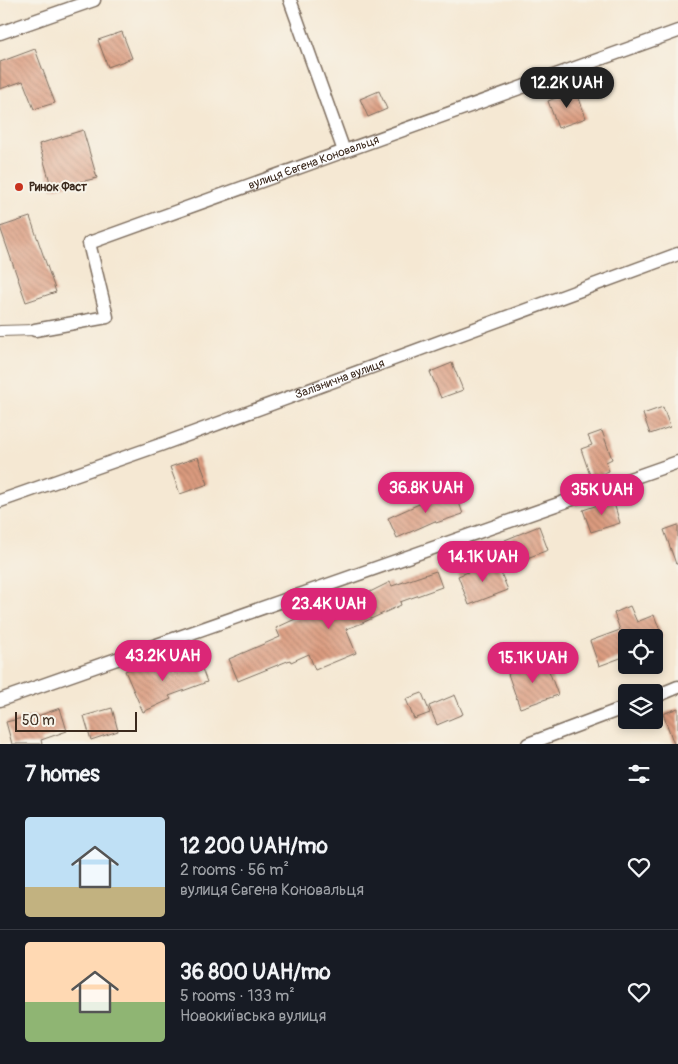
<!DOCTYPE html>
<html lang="en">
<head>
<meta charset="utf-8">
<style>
  body { margin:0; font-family:Pangolin,sans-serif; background:#20242c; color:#f1f3f6; height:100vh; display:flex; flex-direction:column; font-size:19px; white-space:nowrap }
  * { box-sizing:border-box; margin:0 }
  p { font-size:16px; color:#9ea1a6 }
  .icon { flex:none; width:28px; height:28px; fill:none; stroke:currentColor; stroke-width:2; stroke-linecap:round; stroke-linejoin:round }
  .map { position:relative; height:744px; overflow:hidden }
  .details { display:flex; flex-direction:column; background:#171b24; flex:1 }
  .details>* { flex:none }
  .controls { position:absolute; left:618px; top:629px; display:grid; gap:10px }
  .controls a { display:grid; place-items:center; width:45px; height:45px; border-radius:5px; background:#171b24; box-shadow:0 2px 8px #0003; font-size:25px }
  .scale { position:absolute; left:15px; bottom:12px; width:122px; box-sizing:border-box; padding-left:5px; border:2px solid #3b2a1e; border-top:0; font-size:14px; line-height:18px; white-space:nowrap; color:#3b2a1e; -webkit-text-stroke:4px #f7f3e8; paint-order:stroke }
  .price { position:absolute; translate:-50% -42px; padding:0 11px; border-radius:18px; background:#db2777; color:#fff; font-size:16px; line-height:32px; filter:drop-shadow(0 1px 2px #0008) }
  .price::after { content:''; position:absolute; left:50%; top:30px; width:15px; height:11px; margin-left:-8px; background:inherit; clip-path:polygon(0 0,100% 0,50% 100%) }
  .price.active { background:#222; color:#fff }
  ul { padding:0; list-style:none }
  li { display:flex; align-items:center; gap:15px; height:125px; padding:0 25px }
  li+li { border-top:1px solid #363941 }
  li span { display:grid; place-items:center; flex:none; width:140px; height:100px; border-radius:5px; color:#555 }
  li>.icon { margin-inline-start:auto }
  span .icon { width:60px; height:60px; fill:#fffc; stroke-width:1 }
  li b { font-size:21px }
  h2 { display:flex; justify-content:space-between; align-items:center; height:60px; padding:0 25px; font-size:21px }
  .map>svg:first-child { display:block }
  .building { fill:url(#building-back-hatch) }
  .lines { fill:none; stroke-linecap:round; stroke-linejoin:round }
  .pedestrian-casing { stroke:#7c6c5d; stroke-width:12 }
  .minor-casing { stroke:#7c6c5d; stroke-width:15 }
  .pedestrian { stroke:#fff; stroke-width:10 }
  .minor { stroke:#fff; stroke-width:12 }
  .poi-dot { fill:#c8321e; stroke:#f7f3e8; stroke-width:2 }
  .labels { text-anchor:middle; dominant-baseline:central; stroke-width:4; stroke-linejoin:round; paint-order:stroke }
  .street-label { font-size:12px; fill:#3b2a1e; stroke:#f7f3e8 }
  .poi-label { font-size:12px; font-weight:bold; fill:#3b2a1e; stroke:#f7f3e8; text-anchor:start }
</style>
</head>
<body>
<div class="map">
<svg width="678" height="744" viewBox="0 0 678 744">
  <defs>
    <pattern id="building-back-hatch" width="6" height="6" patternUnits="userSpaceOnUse" patternTransform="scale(1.25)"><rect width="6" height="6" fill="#db9b7f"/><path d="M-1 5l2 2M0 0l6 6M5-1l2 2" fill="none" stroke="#b37f67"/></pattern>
  </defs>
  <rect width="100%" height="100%" fill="#f7f3e8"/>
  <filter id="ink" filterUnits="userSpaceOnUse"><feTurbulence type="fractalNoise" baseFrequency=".02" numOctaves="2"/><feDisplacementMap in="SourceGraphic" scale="10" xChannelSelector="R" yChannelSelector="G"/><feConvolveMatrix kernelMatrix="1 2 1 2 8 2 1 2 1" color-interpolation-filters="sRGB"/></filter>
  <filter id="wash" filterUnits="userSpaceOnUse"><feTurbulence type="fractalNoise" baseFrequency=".0096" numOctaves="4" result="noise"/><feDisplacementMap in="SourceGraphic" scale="20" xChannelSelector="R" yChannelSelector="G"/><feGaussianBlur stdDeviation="1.12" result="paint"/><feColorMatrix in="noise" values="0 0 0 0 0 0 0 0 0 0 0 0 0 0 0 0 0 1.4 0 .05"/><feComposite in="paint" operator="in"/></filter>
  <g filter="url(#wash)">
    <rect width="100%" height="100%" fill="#f5e8d3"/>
    <g id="blocks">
      <g class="building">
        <polygon points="122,32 132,58 108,67 98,40"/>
        <polygon points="35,49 55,103 34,109 23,81 0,89 0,62"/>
        <polygon points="576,90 586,118 558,128 548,101"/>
        <polygon points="379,91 387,109 368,117 360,99"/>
        <polygon points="83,130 97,178 52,189 39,144"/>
        <polygon points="30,217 56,292 26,302 0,227"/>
        <polygon points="452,363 463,390 441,398 430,372"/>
        <polygon points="663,407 670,427 650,434 643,414"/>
        <polygon points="602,431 612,459 606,462 609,471 591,478 581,449 592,445 588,436"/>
        <polygon points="198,457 208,484 180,494 170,467"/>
        <polygon points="455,491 463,514 436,523 435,521 397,538 388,518 428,500"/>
        <polygon points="613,500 620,523 591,532 583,510"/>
        <polygon points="678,525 678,564 676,564 664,530"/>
        <polygon points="539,526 548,550 514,563 505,540"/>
        <polygon points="496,561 508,590 469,605 458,576"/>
        <polygon points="436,571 442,587 400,602 401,605 360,624 346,629 356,653 315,670 309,654 291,662 290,660 238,681 229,659 280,637 276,628 308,613 311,618 369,595 368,593 390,582 392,586"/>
        <polygon points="630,606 637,622 654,615 663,638 626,638 626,656 599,666 590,641 620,630 614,613"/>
        <polygon points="152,658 158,673 198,658 207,682 169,696 171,699 143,712 125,671"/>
        <polygon points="545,660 558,695 520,708 508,674"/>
        <polygon points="422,693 430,713 414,719 406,699"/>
        <polygon points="455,695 463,714 437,725 429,706"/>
        <polygon points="60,708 67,731 41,740 42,744 12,744 6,722 35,715 35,717"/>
        <polygon points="112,708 118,731 91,740 84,716"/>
        <polygon points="678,708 678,744 674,744 663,714"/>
      </g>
    </g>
  </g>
  <g filter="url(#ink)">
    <use href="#blocks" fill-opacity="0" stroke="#7c6c5d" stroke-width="1"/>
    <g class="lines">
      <g class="pedestrian-casing">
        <polyline id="pedestrian" points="0,331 35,330"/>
      </g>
      <g class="minor-casing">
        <g id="minor">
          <polyline points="290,0 344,151"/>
          <polyline points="0,33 94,0"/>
          <path id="s1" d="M35 330 107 317 89 243 678 31"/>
          <path id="s2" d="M0 501 160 445 678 254"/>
          <polyline points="654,697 678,687"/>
          <polyline points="0,700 678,462"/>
          <polyline points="528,744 626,707"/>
        </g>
      </g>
      <use href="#pedestrian" class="pedestrian"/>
      <use href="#minor" class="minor"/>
    </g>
  </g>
  <circle class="poi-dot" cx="19" cy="187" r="5"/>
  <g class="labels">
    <g class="street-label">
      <text stroke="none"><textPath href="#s1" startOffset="388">вулиця Євгена Коновальця</textPath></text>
      <text stroke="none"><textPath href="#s2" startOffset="361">Залізнична вулиця</textPath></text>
    </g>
    <g class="poi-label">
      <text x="29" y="187">Ринок Фаст</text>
    </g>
  </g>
</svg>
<div class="controls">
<a><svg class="icon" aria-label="locate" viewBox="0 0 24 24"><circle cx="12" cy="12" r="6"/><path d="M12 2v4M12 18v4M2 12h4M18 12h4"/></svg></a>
<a><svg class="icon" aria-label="layers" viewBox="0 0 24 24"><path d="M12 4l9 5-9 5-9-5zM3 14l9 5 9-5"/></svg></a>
</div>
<div class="scale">50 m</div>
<b class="price active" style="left:567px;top:109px">12.2K UAH</b>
<b class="price" style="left:426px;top:514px">36.8K UAH</b>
<b class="price" style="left:602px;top:516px">35K UAH</b>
<b class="price" style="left:483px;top:583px">14.1K UAH</b>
<b class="price" style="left:329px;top:630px">23.4K UAH</b>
<b class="price" style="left:163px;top:682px">43.2K UAH</b>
<b class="price" style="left:533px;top:684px">15.1K UAH</b>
</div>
<section class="details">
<h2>7 homes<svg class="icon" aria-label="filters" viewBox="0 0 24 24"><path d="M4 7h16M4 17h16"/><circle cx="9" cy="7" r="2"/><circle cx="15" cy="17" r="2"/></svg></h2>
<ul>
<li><span style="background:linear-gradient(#bfe0f5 70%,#c2b280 0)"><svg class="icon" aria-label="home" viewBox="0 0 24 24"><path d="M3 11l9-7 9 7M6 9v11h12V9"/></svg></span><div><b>12 200 UAH/mo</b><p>2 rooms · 56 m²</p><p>вулиця Євгена Коновальця</p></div><svg class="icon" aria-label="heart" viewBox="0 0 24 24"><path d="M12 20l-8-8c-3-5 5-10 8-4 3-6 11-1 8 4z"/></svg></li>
<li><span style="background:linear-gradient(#ffd9b3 60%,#8fb573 0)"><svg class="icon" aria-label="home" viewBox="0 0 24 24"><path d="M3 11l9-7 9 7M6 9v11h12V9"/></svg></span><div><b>36 800 UAH/mo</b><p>5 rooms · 133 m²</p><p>Новокиївська вулиця</p></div><svg class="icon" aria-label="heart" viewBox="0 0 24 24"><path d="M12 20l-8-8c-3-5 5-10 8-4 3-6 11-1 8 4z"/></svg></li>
</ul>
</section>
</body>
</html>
